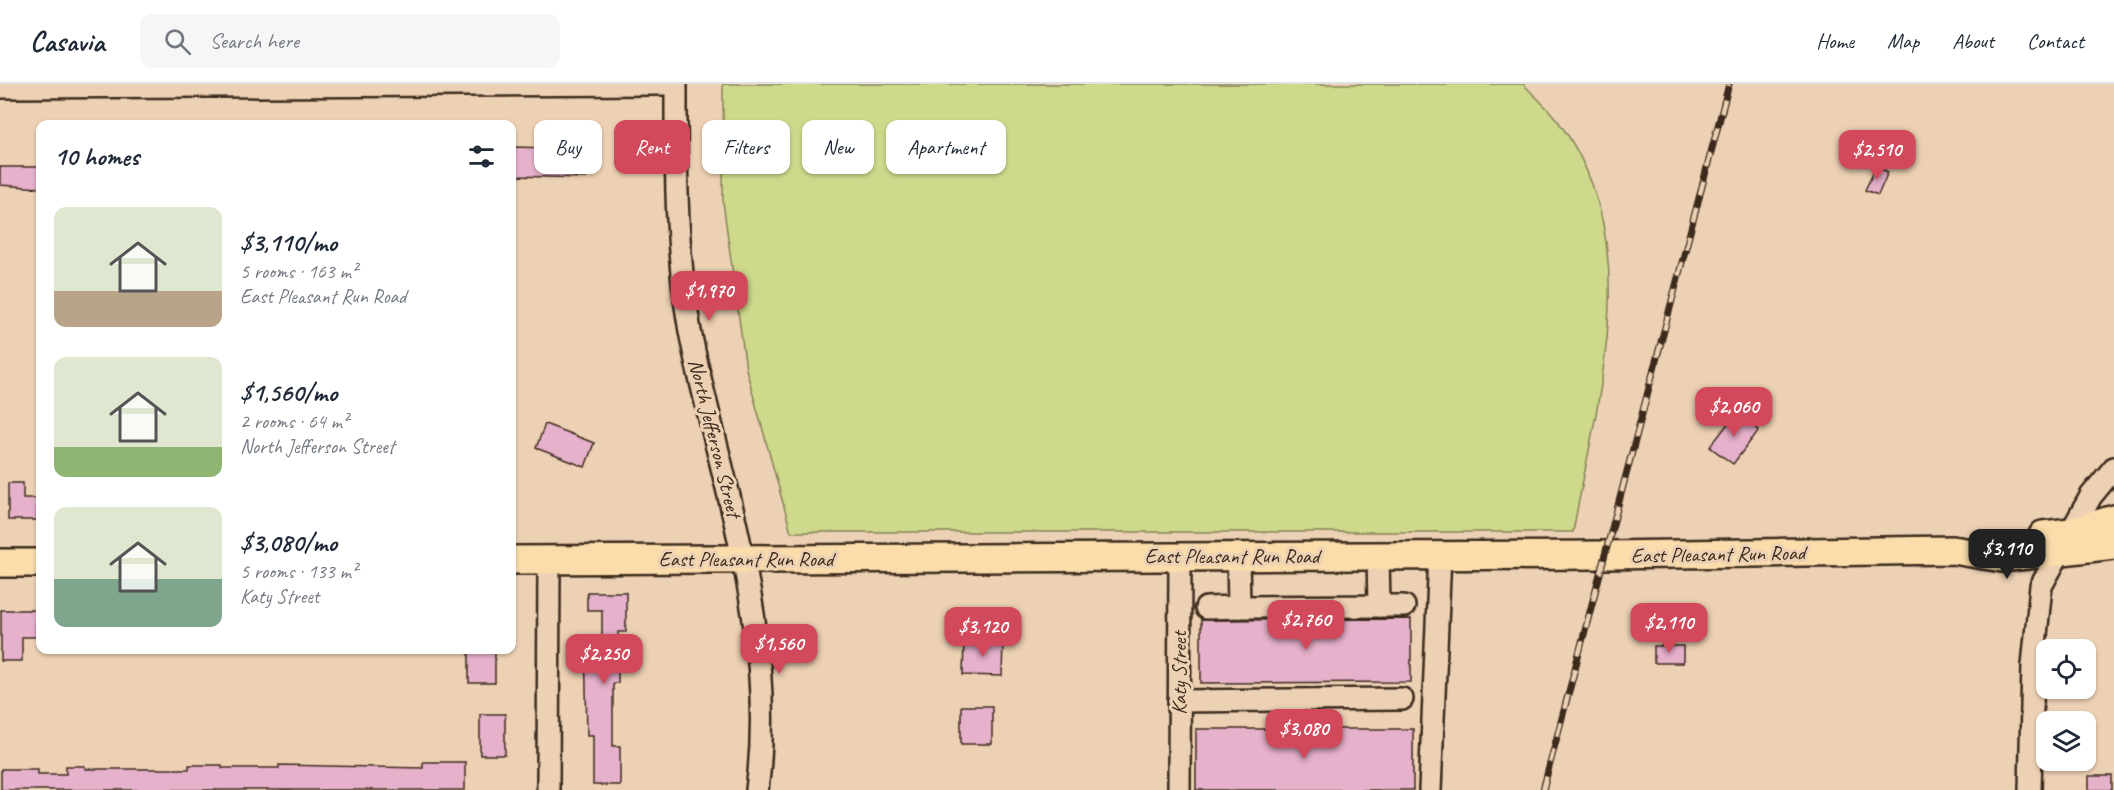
<!DOCTYPE html>
<html lang="en">
<head>
<meta charset="utf-8">
<style>
  body { margin:0; font-family:Caveat,sans-serif; background:#f6f6f7; color:#1f2937; height:100vh; display:flex; flex-direction:column; font-size:22px; white-space:nowrap }
  * { box-sizing:border-box; margin:0 }
  p { font-size:20px; color:#747a83 }
  .icon { flex:none; width:33px; height:33px; fill:none; stroke:currentColor; stroke-width:2; stroke-linecap:round; stroke-linejoin:round }
  .map { position:relative; flex:1; overflow:hidden }
  .drawer { position:absolute; left:36px; top:36px; width:480px; height:534px; display:flex; flex-direction:column; background:#fff; border-radius:12px; box-shadow:0 2px 4px #0004 }
  .drawer>* { flex:none }
  .top-card { position:absolute; left:534px; top:36px; width:570px; height:54px; display:flex; gap:12px }
  .controls { position:absolute; left:2036px; top:555px; display:grid; gap:12px }
  .controls a { display:grid; place-items:center; width:60px; height:60px; border-radius:12px; background:#fff; box-shadow:0 2px 4px #0004; font-size:30px }
  .price { position:absolute; translate:-50% -51px; padding:0 14px; border-radius:12px; background:#d1495b; color:#fff; font-size:20px; line-height:39px; filter:drop-shadow(0 2px 3px #0008) }
  .price::after { content:''; position:absolute; left:50%; top:36px; width:18px; height:14px; margin-left:-9px; background:inherit; clip-path:polygon(0 0,100% 0,50% 100%) }
  .price.active { background:#222; color:#fff }
  ul { padding:0; list-style:none }
  li { display:flex; align-items:center; gap:18px; height:150px; padding:0 18px }
  li span { display:grid; place-items:center; flex:none; width:168px; height:120px; border-radius:12px; color:#555 }
  li>.icon { margin-inline-start:auto }
  span .icon { width:72px; height:72px; fill:#fffc; stroke-width:1 }
  li b { font-size:26px }
  h2 { display:flex; justify-content:space-between; align-items:center; height:72px; padding:0 18px; font-size:26px }
  .tag { padding:0 21px; border-radius:12px; background:#fff; box-shadow:0 2px 4px #0004; font-size:21px; line-height:54px }
  .tag.active { background:#d1495b; color:#fff }
  header { display:flex; align-items:center; gap:36px; box-sizing:border-box; height:84px; padding:0 30px; background:#fff; border-bottom:2px solid #e0e1e3 }
  header strong { font-size:28px }
  nav { display:flex; gap:33px; margin-inline-start:auto; font-size:21px }
  .search { width:420px; height:54px; background:#f6f6f7; display:flex; align-items:center; gap:15px; box-sizing:border-box; padding:0 21px; border-radius:12px; color:#747a83; font-size:22px }
  .map>svg:first-child { display:block }
  .grass { fill:#ced98c; stroke:#848255; stroke-width:1.5 }
  .building { fill:#e6b1cb; stroke:#3b2a1e; stroke-width:1.5 }
  .lines { fill:none; stroke-linecap:round; stroke-linejoin:round }
  .minor-casing { stroke:#3b2a1e; stroke-width:26 }
  .major-casing { stroke:#3b2a1e; stroke-width:32 }
  .minor { stroke:#edd1b4; stroke-width:21 }
  .major { stroke:#fbddab; stroke-width:27 }
  .rail-casing { stroke:#3b2a1e; stroke-width:7 }
  .rail { stroke:#edd1b4; stroke-width:4.5; stroke-dasharray:14; stroke-linecap:butt }
  .labels { text-anchor:middle; dominant-baseline:central; stroke-width:6; stroke-linejoin:round; paint-order:stroke }
  .street-label { font-size:21px; fill:#3b2a1e; stroke:#edd1b4 }
</style>
</head>
<body>
<header>
<strong>Casavia</strong>
<div class="search"><svg class="icon" aria-label="search" viewBox="0 0 24 24"><circle cx="10" cy="10" r="6"/><path d="M15 15l6 6"/></svg>Search here</div>
<nav><a>Home</a><a>Map</a><a>About</a><a>Contact</a></nav>
</header>
<div class="map">
<svg width="2114" height="706" viewBox="0 0 2114 706">
  <rect width="100%" height="100%" fill="#edd1b4"/>
  <filter id="ink" filterUnits="userSpaceOnUse"><feTurbulence type="fractalNoise" baseFrequency=".0167" numOctaves="2"/><feDisplacementMap in="SourceGraphic" scale="12" xChannelSelector="R" yChannelSelector="G"/><feConvolveMatrix kernelMatrix="1 2 1 2 8 2 1 2 1" color-interpolation-filters="sRGB"/></filter>
  <g filter="url(#ink)">
    <path class="grass" d="M723 0H1523C1535 12 1548 24 1558 37 1648 157 1597 314 1573 448H791L746 285 723 118Z"/>
    <g class="building">
      <polygon points="513,63 586,65 586,94 512,92"/>
      <polygon points="0,83 40,83 40,104 0,101"/>
      <polygon points="1876,83 1888,88 1878,111 1865,106"/>
      <polygon points="1736,329 1759,346 1733,380 1710,363"/>
      <polygon points="545,340 594,359 585,383 536,364"/>
      <polygon points="8,399 23,399 23,414 37,414 37,436 8,436"/>
      <polygon points="587,508 626,508 626,548 618,548 618,599 613,599 613,662 620,662 620,701 593,701 593,651 587,651 585,558 602,558 602,526 587,526"/>
      <polygon points="1,526 36,526 36,553 22,553 22,577 1,577"/>
      <polygon points="1411,535 1411,598 1201,599 1201,536"/>
      <polygon points="964,555 1003,556 1002,592 963,591"/>
      <rect x="1654" y="562" width="29" height="17"/>
      <rect x="469" y="566" width="26" height="33"/>
      <rect x="961" y="622" width="31" height="38"/>
      <rect x="480" y="630" width="25" height="41"/>
      <rect x="1196" y="645" width="217" height="61"/>
      <polygon points="423,678 465,678 465,706 1,706 1,685 38,685 38,690 66,690 66,682 85,682 85,685 189,685 189,681 222,681 222,684 279,684 279,681 423,684"/>
      <rect x="2089" y="692" width="23" height="14"/>
    </g>
    <g class="lines">
      <g class="minor-casing">
        <g id="minor">
          <path d="M676 0C676 90 675 183 695 272 727 416 777 556 757 706"/>
          <polyline points="0,3 665,0"/>
          <polyline points="1238,472 1239,523 1379,522 1378,471"/>
          <polyline points="1379,522 1404,522"/>
          <polyline points="1206,524 1239,523"/>
          <polyline points="1179,617 1402,615"/>
          <polyline points="548,706 549,476"/>
          <polyline points="1179,706 1180,472"/>
          <polyline points="1430,706 1440,470"/>
          <polyline points="2030,706 2033,581 2041,502 2091,412 2114,384"/>
        </g>
      </g>
      <g class="major-casing">
        <g id="major">
          <polyline points="2043,451 2071,448 2114,435"/>
          <polyline points="512,476 1605,471 1953,466 2002,474 2114,461"/>
          <polyline points="0,479 40,479"/>
        </g>
      </g>
      <use href="#minor" class="minor"/>
      <use href="#major" class="major"/>
      <g class="rail-casing">
        <polyline id="rail" points="1543,706 1729,0"/>
      </g>
      <use href="#rail" class="rail"/>
    </g>
  </g>
  <g class="labels">
    <g class="street-label">
      <text transform="translate(715 354) rotate(76)">North Jefferson Street</text>
      <text transform="translate(1718 470) rotate(-1)">East Pleasant Run Road</text>
      <text x="1232" y="472">East Pleasant Run Road</text>
      <text x="746" y="475">East Pleasant Run Road</text>
      <text transform="translate(1179 589) rotate(-90)">Katy Street</text>
    </g>
  </g>
</svg>
<div class="controls">
<a><svg class="icon" aria-label="locate" viewBox="0 0 24 24"><circle cx="12" cy="12" r="6"/><path d="M12 2v4M12 18v4M2 12h4M18 12h4"/></svg></a>
<a><svg class="icon" aria-label="layers" viewBox="0 0 24 24"><path d="M12 4l9 5-9 5-9-5zM3 14l9 5 9-5"/></svg></a>
</div>
<b class="price" style="left:1877px;top:97px">$2,510</b>
<b class="price" style="left:709px;top:238px">$1,970</b>
<b class="price" style="left:1734px;top:354px">$2,060</b>
<b class="price active" style="left:2007px;top:496px">$3,110</b>
<b class="price" style="left:1306px;top:567px">$2,760</b>
<b class="price" style="left:1669px;top:570px">$2,110</b>
<b class="price" style="left:983px;top:574px">$3,120</b>
<b class="price" style="left:779px;top:591px">$1,560</b>
<b class="price" style="left:604px;top:601px">$2,250</b>
<b class="price" style="left:1304px;top:676px">$3,080</b>
<div class="top-card">
<a class="tag">Buy</a>
<a class="tag active">Rent</a>
<a class="tag">Filters</a>
<a class="tag">New</a>
<a class="tag">Apartment</a>
</div>
<section class="drawer">
<h2>10 homes<svg class="icon" aria-label="filters" viewBox="0 0 24 24"><path d="M4 7h16M4 17h16"/><circle cx="9" cy="7" r="2"/><circle cx="15" cy="17" r="2"/></svg></h2>
<ul>
<li><span style="background:linear-gradient(#dfe7d0 70%,#b9a48a 0)"><svg class="icon" aria-label="home" viewBox="0 0 24 24"><path d="M3 11l9-7 9 7M6 9v11h12V9"/></svg></span><div><b>$3,110/mo</b><p>5 rooms · 163 m²</p><p>East Pleasant Run Road</p></div></li>
<li><span style="background:linear-gradient(#dfe7d0 75%,#8fb573 0)"><svg class="icon" aria-label="home" viewBox="0 0 24 24"><path d="M3 11l9-7 9 7M6 9v11h12V9"/></svg></span><div><b>$1,560/mo</b><p>2 rooms · 64 m²</p><p>North Jefferson Street</p></div></li>
<li><span style="background:linear-gradient(#dfe7d0 60%,#7fa58c 0)"><svg class="icon" aria-label="home" viewBox="0 0 24 24"><path d="M3 11l9-7 9 7M6 9v11h12V9"/></svg></span><div><b>$3,080/mo</b><p>5 rooms · 133 m²</p><p>Katy Street</p></div></li>
</ul>
</section>
</div>
</body>
</html>
